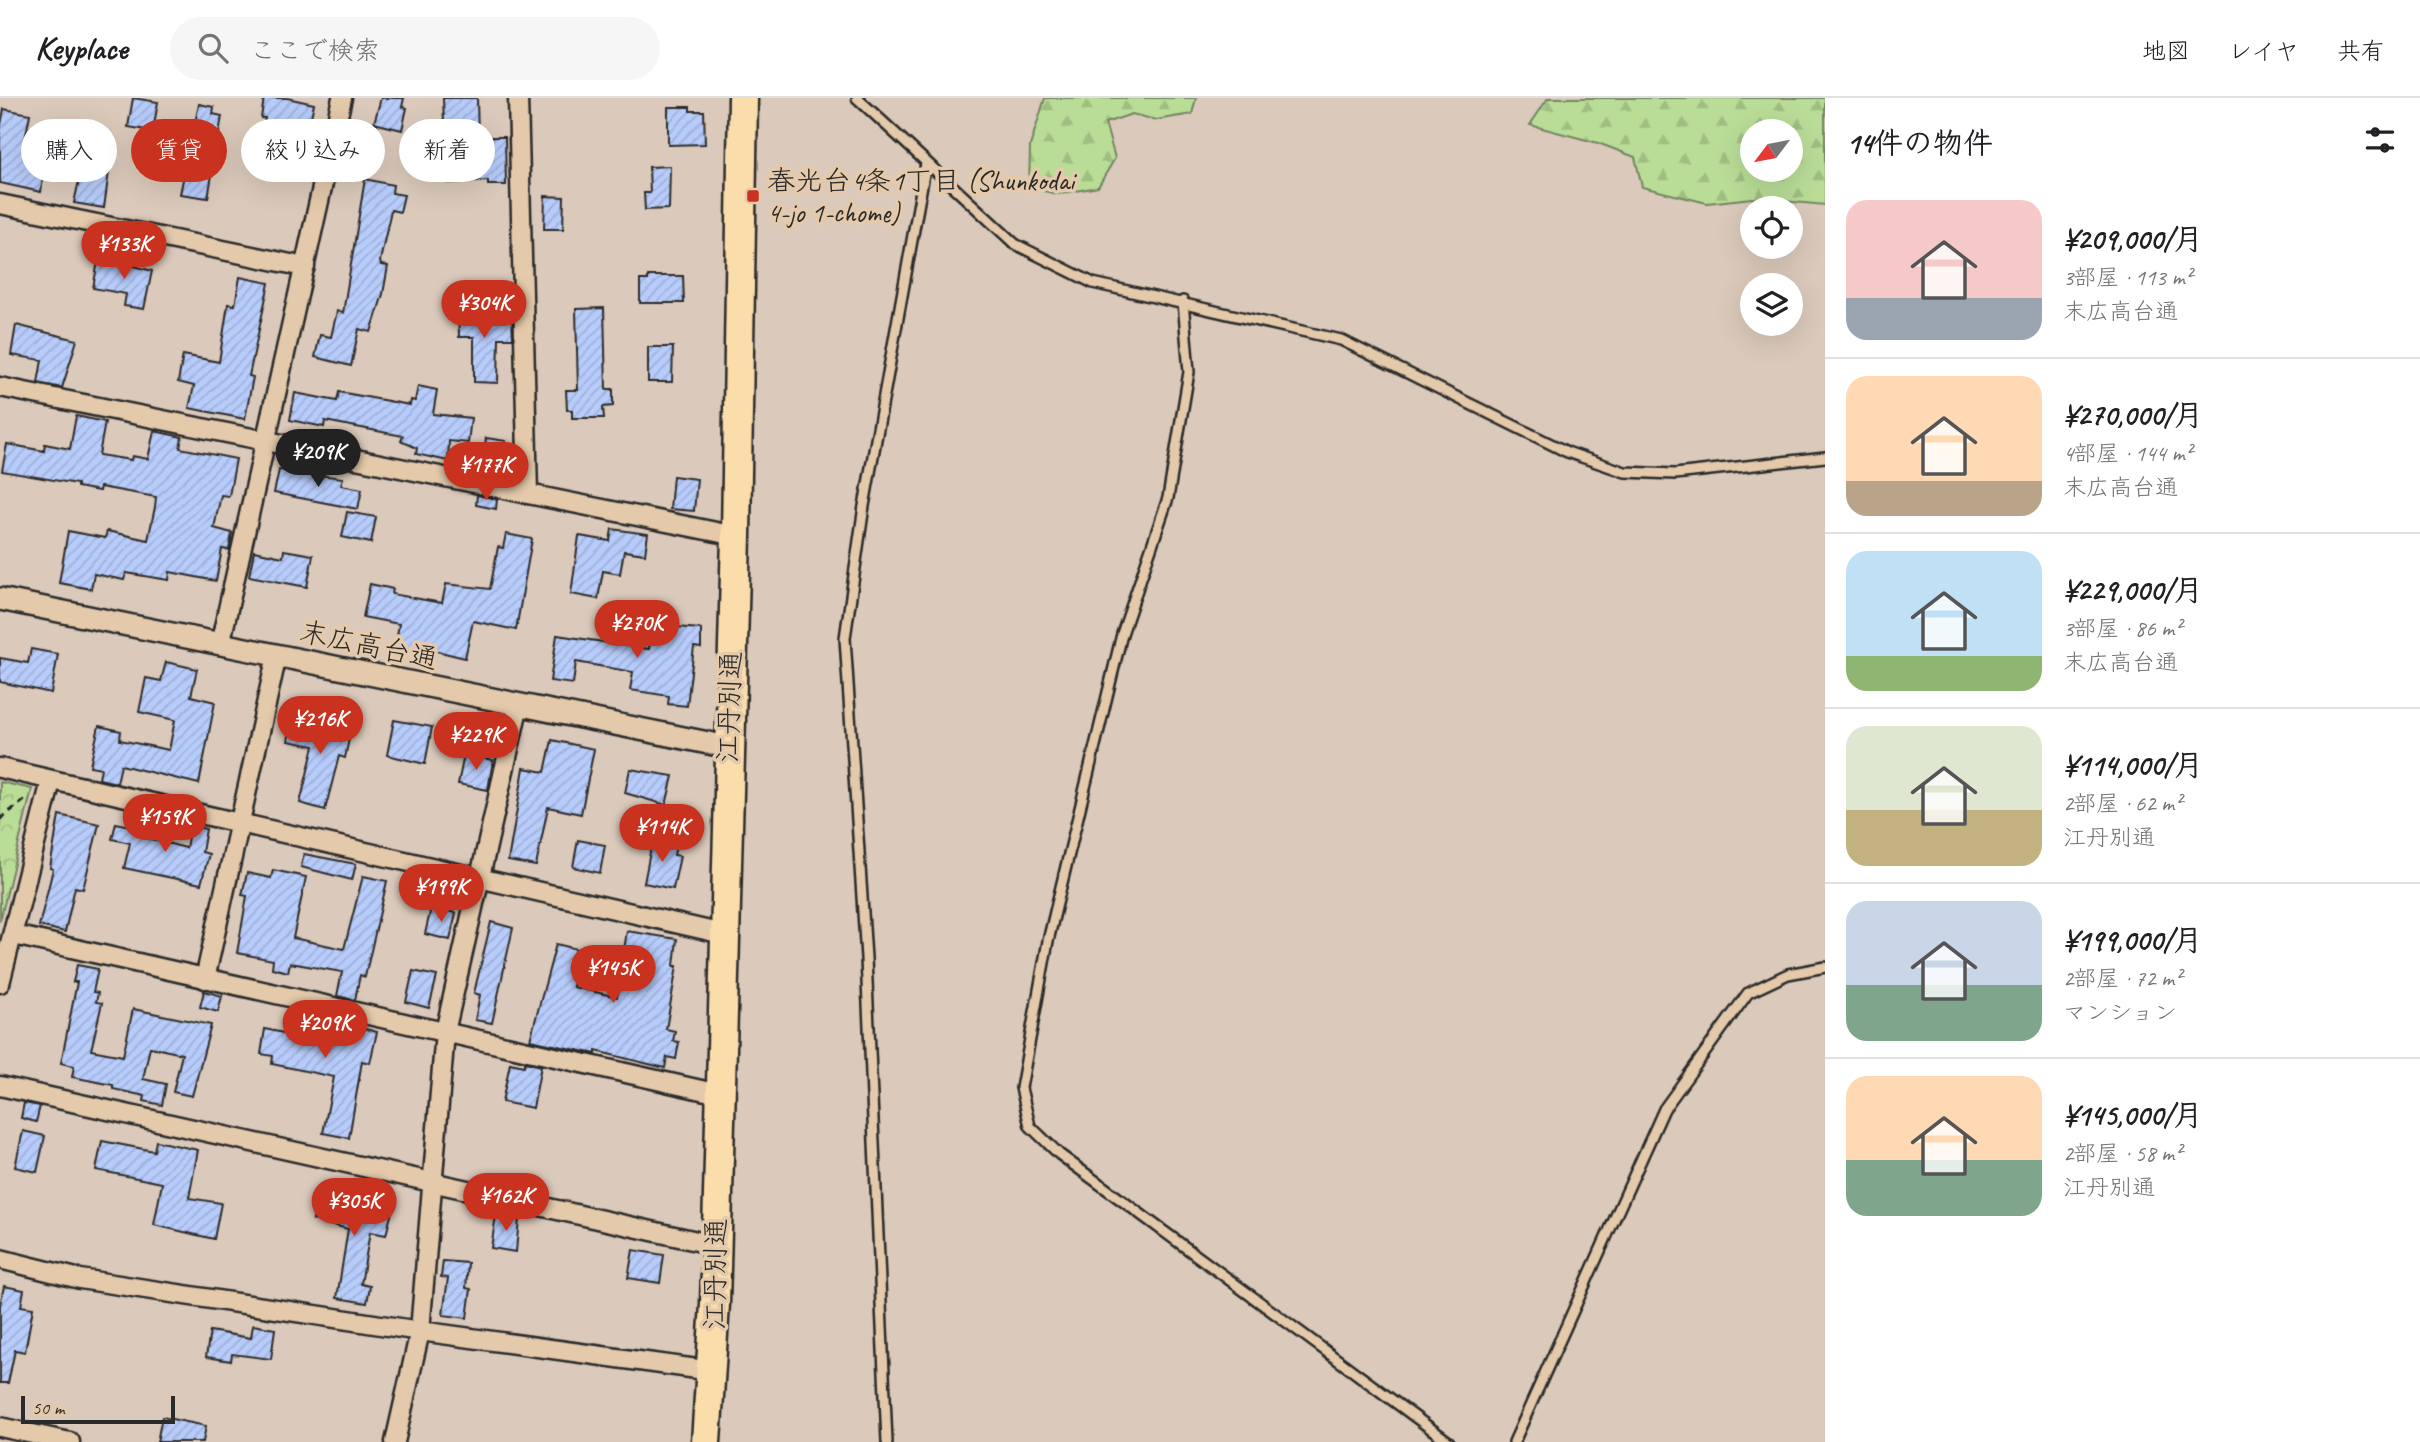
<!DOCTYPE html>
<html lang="ja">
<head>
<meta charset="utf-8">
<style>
  body { margin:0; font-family:Caveat,"Klee One",sans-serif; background:#f6f6f6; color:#202124; height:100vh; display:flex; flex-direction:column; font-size:26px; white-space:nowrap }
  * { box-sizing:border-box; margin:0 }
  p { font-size:23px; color:#757577 }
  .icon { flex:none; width:38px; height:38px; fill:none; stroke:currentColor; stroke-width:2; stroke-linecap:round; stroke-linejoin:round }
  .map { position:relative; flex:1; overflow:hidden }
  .side { display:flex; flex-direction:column; background:#fff; width:595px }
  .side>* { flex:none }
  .banner { position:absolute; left:21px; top:21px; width:665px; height:63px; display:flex; gap:14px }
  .needle { width:46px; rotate:238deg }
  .tools { position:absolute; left:1740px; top:21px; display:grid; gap:14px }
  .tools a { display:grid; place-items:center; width:63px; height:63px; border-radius:50%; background:#fff; box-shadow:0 7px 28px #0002; font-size:35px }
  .scale { position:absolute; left:21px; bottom:18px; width:154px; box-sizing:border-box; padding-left:7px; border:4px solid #2b2b2b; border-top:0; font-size:19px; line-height:24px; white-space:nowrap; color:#2b2b2b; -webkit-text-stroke:5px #e4c9ab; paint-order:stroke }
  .price { position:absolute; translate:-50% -60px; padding:0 16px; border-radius:24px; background:#c8321e; color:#fff; font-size:23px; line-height:46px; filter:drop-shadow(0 2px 4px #0008) }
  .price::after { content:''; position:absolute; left:50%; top:42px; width:21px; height:16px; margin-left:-10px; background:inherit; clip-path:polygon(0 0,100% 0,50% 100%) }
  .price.current { background:#222; color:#fff }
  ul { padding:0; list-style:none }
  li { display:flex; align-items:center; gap:21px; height:175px; padding:0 21px }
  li+li { border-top:2px solid #e0e0e0 }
  li span { display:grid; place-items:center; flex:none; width:196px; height:140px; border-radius:21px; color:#555 }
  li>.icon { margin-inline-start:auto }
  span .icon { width:84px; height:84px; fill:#fffc; stroke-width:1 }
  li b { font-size:30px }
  h2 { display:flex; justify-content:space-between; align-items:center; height:84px; padding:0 21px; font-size:30px }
  .tag { padding:0 24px; border-radius:32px; background:#fff; box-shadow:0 7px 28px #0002; font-size:24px; line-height:63px }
  .tag.current { background:#c8321e; color:#fff }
  header { display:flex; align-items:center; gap:42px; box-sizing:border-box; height:98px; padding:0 35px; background:#fff; border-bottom:2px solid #e0e0e0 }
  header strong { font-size:33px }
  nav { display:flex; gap:38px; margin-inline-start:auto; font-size:24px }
  .search { width:490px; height:63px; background:#f6f6f6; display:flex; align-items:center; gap:18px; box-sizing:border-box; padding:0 24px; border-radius:38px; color:#757577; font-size:26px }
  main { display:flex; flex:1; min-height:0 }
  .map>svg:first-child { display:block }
  .forest { fill:url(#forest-firs); stroke:#728461; stroke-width:2; fill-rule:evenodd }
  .park { fill:url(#park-crowns); stroke:#728461; stroke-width:2 }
  .building { fill:url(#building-hatch); stroke:#2b2b2b; stroke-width:2 }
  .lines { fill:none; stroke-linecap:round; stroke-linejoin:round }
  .service-casing { stroke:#2b2b2b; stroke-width:14 }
  .minor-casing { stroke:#2b2b2b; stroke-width:23 }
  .tertiary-casing { stroke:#2b2b2b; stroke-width:26 }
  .primary-casing { stroke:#2b2b2b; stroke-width:33 }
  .path { stroke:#2b2b2b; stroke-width:3.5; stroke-dasharray:7 5; stroke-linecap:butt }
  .service { stroke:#e4c9ab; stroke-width:9 }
  .minor { stroke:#e4c9ab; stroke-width:18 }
  .tertiary { stroke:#e4c9ab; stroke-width:21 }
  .primary { stroke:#fbddab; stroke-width:28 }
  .poi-dot { fill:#c8321e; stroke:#e4c9ab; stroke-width:2.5 }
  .labels { text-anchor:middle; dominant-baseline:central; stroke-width:7; stroke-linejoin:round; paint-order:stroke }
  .poi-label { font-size:28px; fill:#2b2b2b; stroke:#e4c9ab; text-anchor:start }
  .street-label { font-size:28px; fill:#2b2b2b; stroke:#e4c9ab }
</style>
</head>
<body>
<header>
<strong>Keyplace</strong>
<div class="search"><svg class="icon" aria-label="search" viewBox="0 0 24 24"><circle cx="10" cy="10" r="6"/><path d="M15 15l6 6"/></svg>ここで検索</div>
<nav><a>地図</a><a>レイヤ</a><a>共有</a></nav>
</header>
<main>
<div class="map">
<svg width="1825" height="1344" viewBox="0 0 1825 1344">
  <defs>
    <pattern id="forest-firs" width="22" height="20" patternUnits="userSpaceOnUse" patternTransform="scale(1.75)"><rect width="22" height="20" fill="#b9dd97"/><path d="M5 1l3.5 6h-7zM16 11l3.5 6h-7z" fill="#9fbe82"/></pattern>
    <pattern id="park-crowns" width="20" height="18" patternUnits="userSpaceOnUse" patternTransform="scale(1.75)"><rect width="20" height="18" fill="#b9dd97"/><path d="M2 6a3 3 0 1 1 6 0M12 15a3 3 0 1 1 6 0" fill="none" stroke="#9fbe82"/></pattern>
    <pattern id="building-hatch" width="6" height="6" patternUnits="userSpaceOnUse" patternTransform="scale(1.75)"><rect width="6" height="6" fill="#b7ccfb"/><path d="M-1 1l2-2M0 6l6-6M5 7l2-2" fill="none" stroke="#9eafd7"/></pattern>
  </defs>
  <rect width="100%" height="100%" fill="#dbcabb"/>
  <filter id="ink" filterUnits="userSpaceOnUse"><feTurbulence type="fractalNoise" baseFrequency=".0143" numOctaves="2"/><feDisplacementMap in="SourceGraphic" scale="14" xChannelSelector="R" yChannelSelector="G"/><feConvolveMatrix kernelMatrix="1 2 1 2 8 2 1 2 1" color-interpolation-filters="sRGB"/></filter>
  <g filter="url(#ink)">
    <g class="forest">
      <polygon points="1045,0 1196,0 1192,16 1156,22 1132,16 1105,25 1115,60 1098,89 1058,96 1029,90 1030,48"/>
      <path d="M1548 0H1825V107L1752 100 1707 105 1642 89 1635 59 1598 45 1530 27ZM1752 33H1790V72H1752Z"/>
    </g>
    <polygon class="park" points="0,684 32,691 0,823"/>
    <g class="building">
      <polygon points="133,0 158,4 153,33 128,29"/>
      <polygon points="264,0 287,0 314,6 305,44 296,42 291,67 257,60 265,20 261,20"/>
      <polygon points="381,0 404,0 402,9 407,10 402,32 374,25"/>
      <polygon points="443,0 477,0 478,39 505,39 506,87 488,87 488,83 447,85 445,47 440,47 439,24 444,24"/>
      <polygon points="199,6 214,9 213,16 222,18 208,100 180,96"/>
      <polygon points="668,9 690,9 690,13 704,13 705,46 668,47"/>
      <polygon points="4,11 30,16 24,47 47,50 41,94 0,85 0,32"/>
      <polygon points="87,47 112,52 104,110 74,105"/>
      <polygon points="670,68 669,111 645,112 644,95 650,95 649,69"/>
      <polygon points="365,81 393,87 392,95 404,97 400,114 391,112 380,163 381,167 388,168 383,196 371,234 359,231 351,268 315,259 320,237 331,239 337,213 343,215"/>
      <polygon points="545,98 564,99 563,131 544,131"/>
      <polygon points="99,158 152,173 144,211 124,208 126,196 93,190"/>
      <polygon points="648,178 683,178 684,205 640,205 640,182 648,182"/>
      <polygon points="240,179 269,185 249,278 253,279 245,321 189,310 194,288 178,284 183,257 219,264 228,206 235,207"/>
      <polygon points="486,206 487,223 512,222 513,240 499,240 498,285 474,284 474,239 459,239 458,207"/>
      <polygon points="604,210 606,291 613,291 613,308 603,309 604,320 572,320 572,312 567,312 566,292 578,292 576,211"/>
      <polygon points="16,227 77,242 62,290 38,285 42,262 11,257"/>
      <polygon points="648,249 673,249 672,284 648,284"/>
      <polygon points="418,288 437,292 433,316 471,320 468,345 449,343 448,363 416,356 417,350 401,343 403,338 325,323 324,329 290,322 295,295 337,303 339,294 410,307 411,302 415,303"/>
      <polygon points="76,318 105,324 99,357 131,362 132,358 148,361 154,333 182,339 180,350 236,361 229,398 221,397 214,430 232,435 229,452 222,451 216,483 170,474 169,482 126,475 124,482 94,476 91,491 59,485 68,433 105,440 107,433 148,442 155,409 156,399 100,389 99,393 77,389 77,386 2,373 7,346 44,353 45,346 70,351"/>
      <polygon points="486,340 506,343 501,379 481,375"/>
      <polygon points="279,372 343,380 341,387 362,391 358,411 274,395"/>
      <polygon points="673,378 697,381 694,413 670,411"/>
      <polygon points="477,397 497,401 496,411 476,407"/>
      <polygon points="347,414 376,419 371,445 342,439"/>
      <polygon points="612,431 648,436 645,456 624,453 620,476 603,473 598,501 571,496 579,438 610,443"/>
      <polygon points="506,436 532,441 516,532 473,523 465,560 424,550 423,555 395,550 399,526 363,519 370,486 393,491 392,496 442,505 446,486 490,491 498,449 503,450"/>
      <polygon points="284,452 313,457 307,489 249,478 254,453 283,459"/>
      <polygon points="652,523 675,526 675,529 701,531 701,550 694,549 687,608 668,606 669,598 630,592 633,574 576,564 573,586 550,583 557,537 649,551"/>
      <polygon points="31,551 58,556 51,595 0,584 0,560 28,565"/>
      <polygon points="166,564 197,571 191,598 215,604 199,686 121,667 117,685 99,681 101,670 90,668 99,628 121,633 120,642 169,652 175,622 139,614 146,580 161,583"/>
      <polygon points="293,617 351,631 345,660 339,658 325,712 300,705 314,648 288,643"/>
      <polygon points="394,622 432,629 425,666 387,657"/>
      <polygon points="552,642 594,651 581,716 548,709 536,768 508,763 524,670 545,674"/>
      <polygon points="464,657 493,662 488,692 458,686"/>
      <polygon points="630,671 673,678 666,707 625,695"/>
      <polygon points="59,717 99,726 83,791 75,789 65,834 39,828 53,771 50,770"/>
      <polygon points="116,725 145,731 143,739 186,750 190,728 206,731 202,754 209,756 201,786 124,770 130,745 112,741"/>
      <polygon points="653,739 677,743 674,757 680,758 673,791 644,785"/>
      <polygon points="578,742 605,747 600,775 573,769"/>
      <polygon points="304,756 356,766 352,782 301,769"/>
      <polygon points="273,772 306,779 293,840 344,851 363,778 387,783 365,879 360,877 355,902 337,898 342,874 290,865 288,874 272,870 273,862 237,855 247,798 242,797 247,775 271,780"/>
      <polygon points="431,810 456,815 450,842 425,836"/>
      <polygon points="491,824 513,830 492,925 475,922 480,897 474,895"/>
      <polygon points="627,833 677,841 674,868 677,868 666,931 675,933 673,943 679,944 676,961 667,959 665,970 596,953 596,956 530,942 556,846 581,852 573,889 617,899 628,853 624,852"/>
      <polygon points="77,867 98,871 93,894 98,895 96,904 102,905 91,952 123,958 133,911 211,927 192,998 173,994 182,956 150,949 143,981 166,986 162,1007 144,1003 145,998 113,991 113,987 72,979 74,968 61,965 77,884 73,884"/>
      <polygon points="413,873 437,878 429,910 406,904"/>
      <polygon points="204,893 222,898 218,914 200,909"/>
      <polygon points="292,912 377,934 370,965 362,963 349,1040 323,1035 334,979 272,966 273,958 261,956 265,931 288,936"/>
      <polygon points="525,964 541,968 533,1010 502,1004 510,965 524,968"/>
      <polygon points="24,1005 40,1008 36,1024 21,1020"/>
      <polygon points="23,1033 45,1038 37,1074 15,1069"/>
      <polygon points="102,1043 154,1053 156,1043 198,1052 189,1100 221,1105 214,1141 154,1127 162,1085 96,1072"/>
      <polygon points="320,1096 358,1106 359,1101 393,1109 386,1137 370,1134 361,1186 370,1188 367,1205 337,1200 348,1131 313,1122"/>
      <polygon points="496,1117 519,1120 516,1154 491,1150"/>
      <polygon points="633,1152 664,1157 660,1185 628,1180"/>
      <polygon points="443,1163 468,1165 466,1190 471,1191 467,1220 443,1217 448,1180 441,1179"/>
      <polygon points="4,1188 24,1192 21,1208 33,1210 25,1254 15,1252 8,1285 0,1285 0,1207"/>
      <polygon points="253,1227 275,1231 271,1261 232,1256 231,1263 206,1259 210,1233 251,1240"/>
      <polygon points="162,1319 206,1328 203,1344 157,1344"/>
    </g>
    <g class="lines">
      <g class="service-casing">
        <g id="service">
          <polyline points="857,0 1015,146 1093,185 1341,242 1567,354 1625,374 1675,376 1825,359"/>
          <polyline points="1183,203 1189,274 1168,400 1122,536 1048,843 1021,990 1030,1028 1059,1056 1449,1344"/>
          <polyline points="887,1344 866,860 845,540 864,408 926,65"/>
          <polyline points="1514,1344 1664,1011 1748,895 1788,876 1825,869"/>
        </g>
      </g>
      <g class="minor-casing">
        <g id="minor">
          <polyline points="518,0 528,396"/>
          <polyline points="0,106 305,169"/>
          <polyline points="0,289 736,438"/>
          <polyline points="220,547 342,0"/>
          <polyline points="0,670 723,836"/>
          <polyline points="14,837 719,996"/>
          <polyline points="205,881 277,557"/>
          <polyline points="0,885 51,683"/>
          <polyline points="0,988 715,1147"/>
          <polyline points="0,1161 80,1181 420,1233 712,1273"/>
          <polyline points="0,1329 70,1344"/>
          <polyline points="395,1344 420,1233 445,934 519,606"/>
        </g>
      </g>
      <g class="tertiary-casing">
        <polyline id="tertiary" points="0,501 728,649"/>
      </g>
      <g class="primary-casing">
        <polyline id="primary" points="706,1344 715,1206 736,438 743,0"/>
      </g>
      <polyline class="path" points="0,721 27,700"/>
      <use href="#service" class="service"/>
      <use href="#minor" class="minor"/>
      <use href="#tertiary" class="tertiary"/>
      <use href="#primary" class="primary"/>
    </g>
  </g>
  <rect class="poi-dot" x="746" y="91" width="14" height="14" rx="3.5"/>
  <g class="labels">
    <g class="poi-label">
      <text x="767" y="82">春光台4条1丁目 (Shunkodai<tspan x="767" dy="32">4-jo 1-chome)</tspan></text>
    </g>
    <g class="street-label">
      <text transform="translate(369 547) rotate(12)">末広高台通</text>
      <text transform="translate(729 609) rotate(-88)">江丹別通</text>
      <text transform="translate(715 1176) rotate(-89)">江丹別通</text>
    </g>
  </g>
</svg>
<div class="tools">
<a><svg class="needle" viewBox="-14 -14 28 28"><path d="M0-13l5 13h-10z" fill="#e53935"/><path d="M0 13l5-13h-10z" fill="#757577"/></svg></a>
<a><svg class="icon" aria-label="locate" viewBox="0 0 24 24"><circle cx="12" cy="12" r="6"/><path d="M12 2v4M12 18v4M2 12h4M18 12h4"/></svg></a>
<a><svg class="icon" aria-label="layers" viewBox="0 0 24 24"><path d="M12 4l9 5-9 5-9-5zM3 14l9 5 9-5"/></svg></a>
</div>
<div class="scale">50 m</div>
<b class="price" style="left:124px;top:183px">¥133K</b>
<b class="price" style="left:484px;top:242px">¥304K</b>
<b class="price current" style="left:318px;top:391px">¥209K</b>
<b class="price" style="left:486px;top:404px">¥177K</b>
<b class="price" style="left:637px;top:562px">¥270K</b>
<b class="price" style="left:320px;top:658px">¥216K</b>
<b class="price" style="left:476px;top:674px">¥229K</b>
<b class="price" style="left:165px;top:756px">¥159K</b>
<b class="price" style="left:662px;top:766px">¥114K</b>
<b class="price" style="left:441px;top:826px">¥199K</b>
<b class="price" style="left:613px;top:907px">¥145K</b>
<b class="price" style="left:325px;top:962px">¥209K</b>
<b class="price" style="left:506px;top:1135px">¥162K</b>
<b class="price" style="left:354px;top:1140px">¥305K</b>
<div class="banner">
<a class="tag">購入</a>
<a class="tag current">賃貸</a>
<a class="tag">絞り込み</a>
<a class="tag">新着</a>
</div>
</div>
<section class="side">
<h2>14件の物件<svg class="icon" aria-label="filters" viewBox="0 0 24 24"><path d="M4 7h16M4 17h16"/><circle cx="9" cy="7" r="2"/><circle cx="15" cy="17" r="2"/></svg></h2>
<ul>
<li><span style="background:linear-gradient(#f6c9c9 70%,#9aa5b1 0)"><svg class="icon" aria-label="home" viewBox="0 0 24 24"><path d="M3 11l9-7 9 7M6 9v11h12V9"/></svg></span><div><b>¥209,000/月</b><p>3部屋 · 113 m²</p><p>末広高台通</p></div></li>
<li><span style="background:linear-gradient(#ffd9b3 75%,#b9a48a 0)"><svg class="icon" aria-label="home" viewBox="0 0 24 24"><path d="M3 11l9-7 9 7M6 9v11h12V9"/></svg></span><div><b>¥270,000/月</b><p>4部屋 · 144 m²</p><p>末広高台通</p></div></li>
<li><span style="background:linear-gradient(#bfe0f5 75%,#8fb573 0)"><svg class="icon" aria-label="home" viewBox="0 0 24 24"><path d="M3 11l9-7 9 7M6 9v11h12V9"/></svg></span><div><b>¥229,000/月</b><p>3部屋 · 86 m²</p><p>末広高台通</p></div></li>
<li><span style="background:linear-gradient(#dfe7d0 60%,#c2b280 0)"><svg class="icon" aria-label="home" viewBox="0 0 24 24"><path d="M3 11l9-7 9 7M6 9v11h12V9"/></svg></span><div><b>¥114,000/月</b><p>2部屋 · 62 m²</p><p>江丹別通</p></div></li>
<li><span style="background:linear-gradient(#c9d6e8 60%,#7fa58c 0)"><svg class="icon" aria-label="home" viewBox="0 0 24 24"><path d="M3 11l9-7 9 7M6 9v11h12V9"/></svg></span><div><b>¥199,000/月</b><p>2部屋 · 72 m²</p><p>マンション</p></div></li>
<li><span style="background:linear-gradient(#ffd9b3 60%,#7fa58c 0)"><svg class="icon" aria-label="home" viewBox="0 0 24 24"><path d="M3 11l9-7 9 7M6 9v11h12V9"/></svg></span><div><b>¥145,000/月</b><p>2部屋 · 58 m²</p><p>江丹別通</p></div></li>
</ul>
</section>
</main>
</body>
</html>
